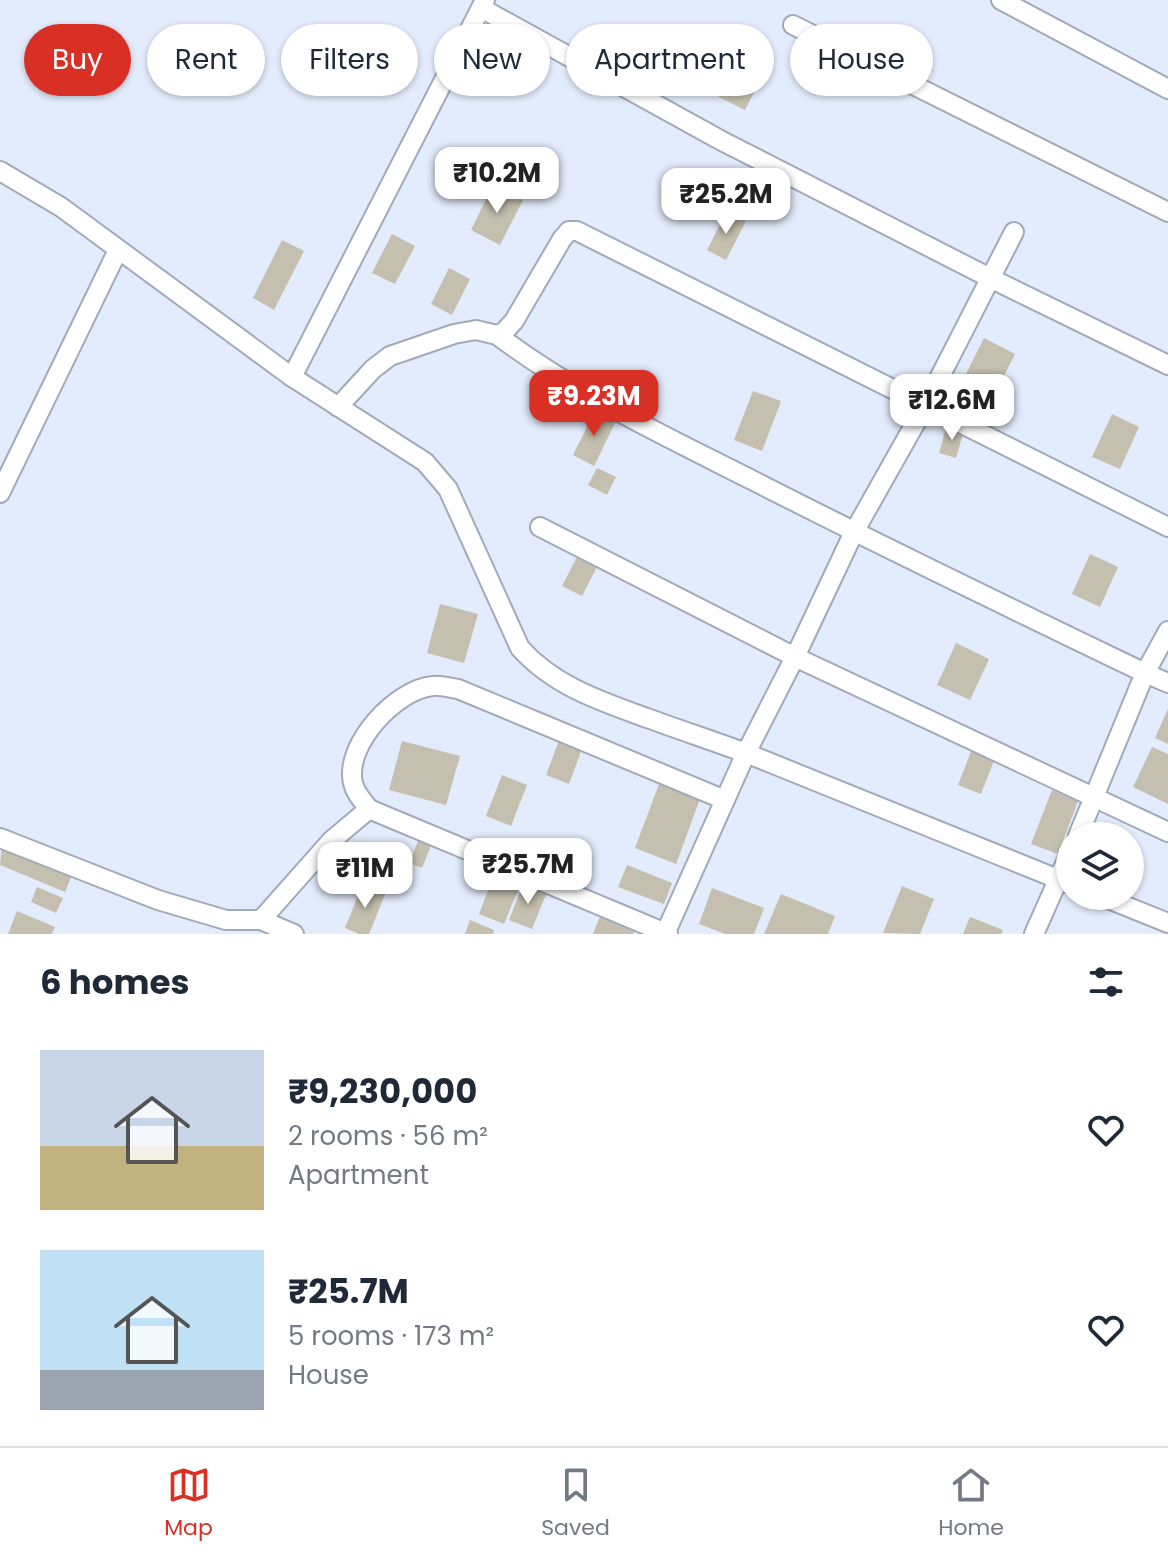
<!DOCTYPE html>
<html lang="en">
<head>
<meta charset="utf-8">
<style>
  body { margin:0; font-family:Poppins,sans-serif; background:#f2f2f3; color:#1f2937; height:100vh; display:flex; flex-direction:column; font-size:30px; white-space:nowrap }
  * { box-sizing:border-box; margin:0 }
  p { font-size:26px; color:#747a83 }
  .icon { flex:none; width:44px; height:44px; fill:none; stroke:currentColor; stroke-width:2; stroke-linecap:round; stroke-linejoin:round }
  .map { position:relative; height:934px; overflow:hidden }
  .drawer { display:flex; flex-direction:column; background:#fff; flex:1 }
  .drawer>* { flex:none }
  .banner { position:absolute; left:24px; top:24px; width:1120px; height:72px; display:flex; gap:16px }
  .tools { position:absolute; left:1056px; top:822px; display:grid; gap:16px }
  .tools a { display:grid; place-items:center; width:88px; height:88px; border-radius:50%; background:#fff; box-shadow:0 2px 6px #0004; font-size:40px }
  .price { position:absolute; translate:-50% -68px; padding:0 18px; border-radius:16px; background:#fff; color:#222; font-size:26px; line-height:52px; filter:drop-shadow(0 2px 4px #0008) }
  .price::after { content:''; position:absolute; left:50%; top:48px; width:24px; height:18px; margin-left:-12px; background:inherit; clip-path:polygon(0 0,100% 0,50% 100%) }
  .price.selected { background:#d93025; color:#fff }
  ul { padding:0; list-style:none }
  li { display:flex; align-items:center; gap:24px; height:200px; padding:0 40px }
  li span { display:grid; place-items:center; flex:none; width:224px; height:160px; border-radius:0px; color:#555 }
  li>.icon { margin-inline-start:auto }
  span .icon { width:96px; height:96px; fill:#fffc; stroke-width:1 }
  li b { font-size:34px }
  h2 { display:flex; justify-content:space-between; align-items:center; height:96px; padding:0 40px; font-size:34px }
  .pill { padding:0 28px; border-radius:36px; background:#fff; box-shadow:0 2px 6px #0004; font-size:28px; line-height:72px }
  .pill.selected { background:#d93025; color:#fff }
  .dock { display:flex; justify-content:space-around; align-items:center; height:112px; border-top:2px solid #e0e1e3; background:#fff; font-size:22px; color:#747a83 }
  .dock a { display:grid; justify-items:center; gap:4px }
  .dock .selected { color:#d93025 }
  .map>svg:first-child { display:block }
  .building { fill:#c4bfae }
  .lines { fill:none; stroke-linecap:round; stroke-linejoin:round }
  .minor-casing { stroke:#a1aab9; stroke-width:22 }
  .minor { stroke:#fff; stroke-width:18 }
</style>
</head>
<body>
<div class="map">
<svg width="1168" height="934" viewBox="0 0 1168 934">
  <rect width="100%" height="100%" fill="#e3ecfc"/>
  <g class="building">
    <polygon points="715,51 763,75 745,110 697,86"/>
    <polygon points="493,185 523,200 500,245 471,230"/>
    <polygon points="727,211 746,221 726,260 707,250"/>
    <polygon points="392,234 415,246 395,284 372,273"/>
    <polygon points="282,240 304,251 274,310 253,298"/>
    <polygon points="449,268 470,279 452,315 431,304"/>
    <polygon points="984,338 1015,354 992,400 961,384"/>
    <polygon points="753,391 781,401 762,451 734,440"/>
    <polygon points="595,411 616,421 594,466 573,455"/>
    <polygon points="1112,414 1139,427 1120,469 1092,457"/>
    <polygon points="947,425 964,430 956,458 939,453"/>
    <polygon points="597,468 616,477 607,495 588,485"/>
    <polygon points="580,551 600,561 582,596 562,586"/>
    <polygon points="1090,554 1118,567 1100,607 1072,594"/>
    <polygon points="440,604 478,614 464,663 427,653"/>
    <polygon points="956,643 989,659 970,700 937,685"/>
    <polygon points="1168,709 1168,744 1155,738"/>
    <polygon points="560,738 583,746 569,784 546,775"/>
    <polygon points="402,741 460,756 446,805 389,790"/>
    <polygon points="1152,747 1168,754 1168,804 1133,787"/>
    <polygon points="972,749 995,758 981,794 958,785"/>
    <polygon points="502,775 527,785 511,826 486,816"/>
    <polygon points="659,784 700,799 676,864 635,848"/>
    <polygon points="1052,790 1078,801 1058,854 1031,844"/>
    <polygon points="418,841 431,846 422,868 409,863"/>
    <polygon points="2,845 72,875 65,892 0,865"/>
    <polygon points="627,865 672,883 664,904 618,887"/>
    <polygon points="496,870 522,880 504,924 479,914"/>
    <polygon points="524,882 547,892 532,929 509,920"/>
    <polygon points="363,883 386,892 369,934 359,934 345,928"/>
    <polygon points="902,886 934,899 920,934 883,933"/>
    <polygon points="37,887 63,898 56,913 31,902"/>
    <polygon points="712,888 764,908 754,934 725,934 699,924"/>
    <polygon points="781,894 835,916 828,934 764,934"/>
    <polygon points="17,911 55,927 52,934 8,934"/>
    <polygon points="601,914 636,928 633,934 593,934"/>
    <polygon points="970,917 1003,930 1001,934 963,934"/>
    <polygon points="470,920 494,930 493,934 465,934"/>
  </g>
  <g class="lines">
    <g class="minor-casing">
      <g id="minor">
        <polyline points="1001,0 1168,89"/>
        <polyline points="481,8 722,141 990,278 1168,365"/>
        <polyline points="793,25 1168,212"/>
        <path d="M0 171 61 207 292 377 425 462 448 489 520 648C554 686 600 701 647 718 680 730 713 741 746 753L795 657 854 532 925 406 1014 232"/>
        <path d="M497 335C577 395 665 436 754 481 883 547 1014 610 1145 673L1078 836"/>
        <polyline points="292,377 485,0"/>
        <polyline points="338,407 373,369 390,356 454,334 476,330 497,335 504,332 514,321 562,239 569,231 577,231 1168,527"/>
        <polyline points="0,493 118,250"/>
        <polyline points="540,527 795,657 1168,832"/>
        <polyline points="1168,631 1145,673 1168,683"/>
        <polyline points="0,838 158,900 226,920 261,920 294,934"/>
        <polyline points="1101,896 1168,923"/>
        <polyline points="261,920 331,841 369,809"/>
        <polyline points="665,934 746,753 1070,884"/>
        <path d="M668 934 369 809C363 801 355 793 353 783 344 745 396 689 433 686 441 685 450 688 458 689L725 800"/>
        <polyline points="1034,934 1070,853"/>
      </g>
    </g>
    <use href="#minor" class="minor"/>
  </g>
</svg>
<div class="tools">
<a><svg class="icon" aria-label="layers" viewBox="0 0 24 24"><path d="M12 4l9 5-9 5-9-5zM3 14l9 5 9-5"/></svg></a>
</div>
<b class="price" style="left:497px;top:215px">₹10.2M</b>
<b class="price" style="left:726px;top:236px">₹25.2M</b>
<b class="price selected" style="left:594px;top:438px">₹9.23M</b>
<b class="price" style="left:952px;top:442px">₹12.6M</b>
<b class="price" style="left:528px;top:906px">₹25.7M</b>
<b class="price" style="left:365px;top:910px">₹11M</b>
<div class="banner">
<a class="pill selected">Buy</a>
<a class="pill">Rent</a>
<a class="pill">Filters</a>
<a class="pill">New</a>
<a class="pill">Apartment</a>
<a class="pill">House</a>
</div>
</div>
<section class="drawer">
<h2>6 homes<svg class="icon" aria-label="filters" viewBox="0 0 24 24"><path d="M4 7h16M4 17h16"/><circle cx="9" cy="7" r="2"/><circle cx="15" cy="17" r="2"/></svg></h2>
<ul>
<li><span style="background:linear-gradient(#c9d6e8 60%,#c2b280 0)"><svg class="icon" aria-label="home" viewBox="0 0 24 24"><path d="M3 11l9-7 9 7M6 9v11h12V9"/></svg></span><div><b>₹9,230,000</b><p>2 rooms · 56 m²</p><p>Apartment</p></div><svg class="icon" aria-label="heart" viewBox="0 0 24 24"><path d="M12 20l-8-8c-3-5 5-10 8-4 3-6 11-1 8 4z"/></svg></li>
<li><span style="background:linear-gradient(#bfe0f5 75%,#9aa5b1 0)"><svg class="icon" aria-label="home" viewBox="0 0 24 24"><path d="M3 11l9-7 9 7M6 9v11h12V9"/></svg></span><div><b>₹25.7M</b><p>5 rooms · 173 m²</p><p>House</p></div><svg class="icon" aria-label="heart" viewBox="0 0 24 24"><path d="M12 20l-8-8c-3-5 5-10 8-4 3-6 11-1 8 4z"/></svg></li>
</ul>
</section>
<nav class="dock">
<a class="selected"><svg class="icon" aria-label="map" viewBox="0 0 24 24"><path d="M3 6l6-2 6 2 6-2v14l-6 2-6-2-6 2zM9 4v14M15 6v14"/></svg>Map</a>
<a><svg class="icon" aria-label="saved" viewBox="0 0 24 24"><path d="M7 4h10v16l-5-4-5 4z"/></svg>Saved</a>
<a><svg class="icon" aria-label="home" viewBox="0 0 24 24"><path d="M3 11l9-7 9 7M6 9v11h12V9"/></svg>Home</a>
</nav>
</body>
</html>
